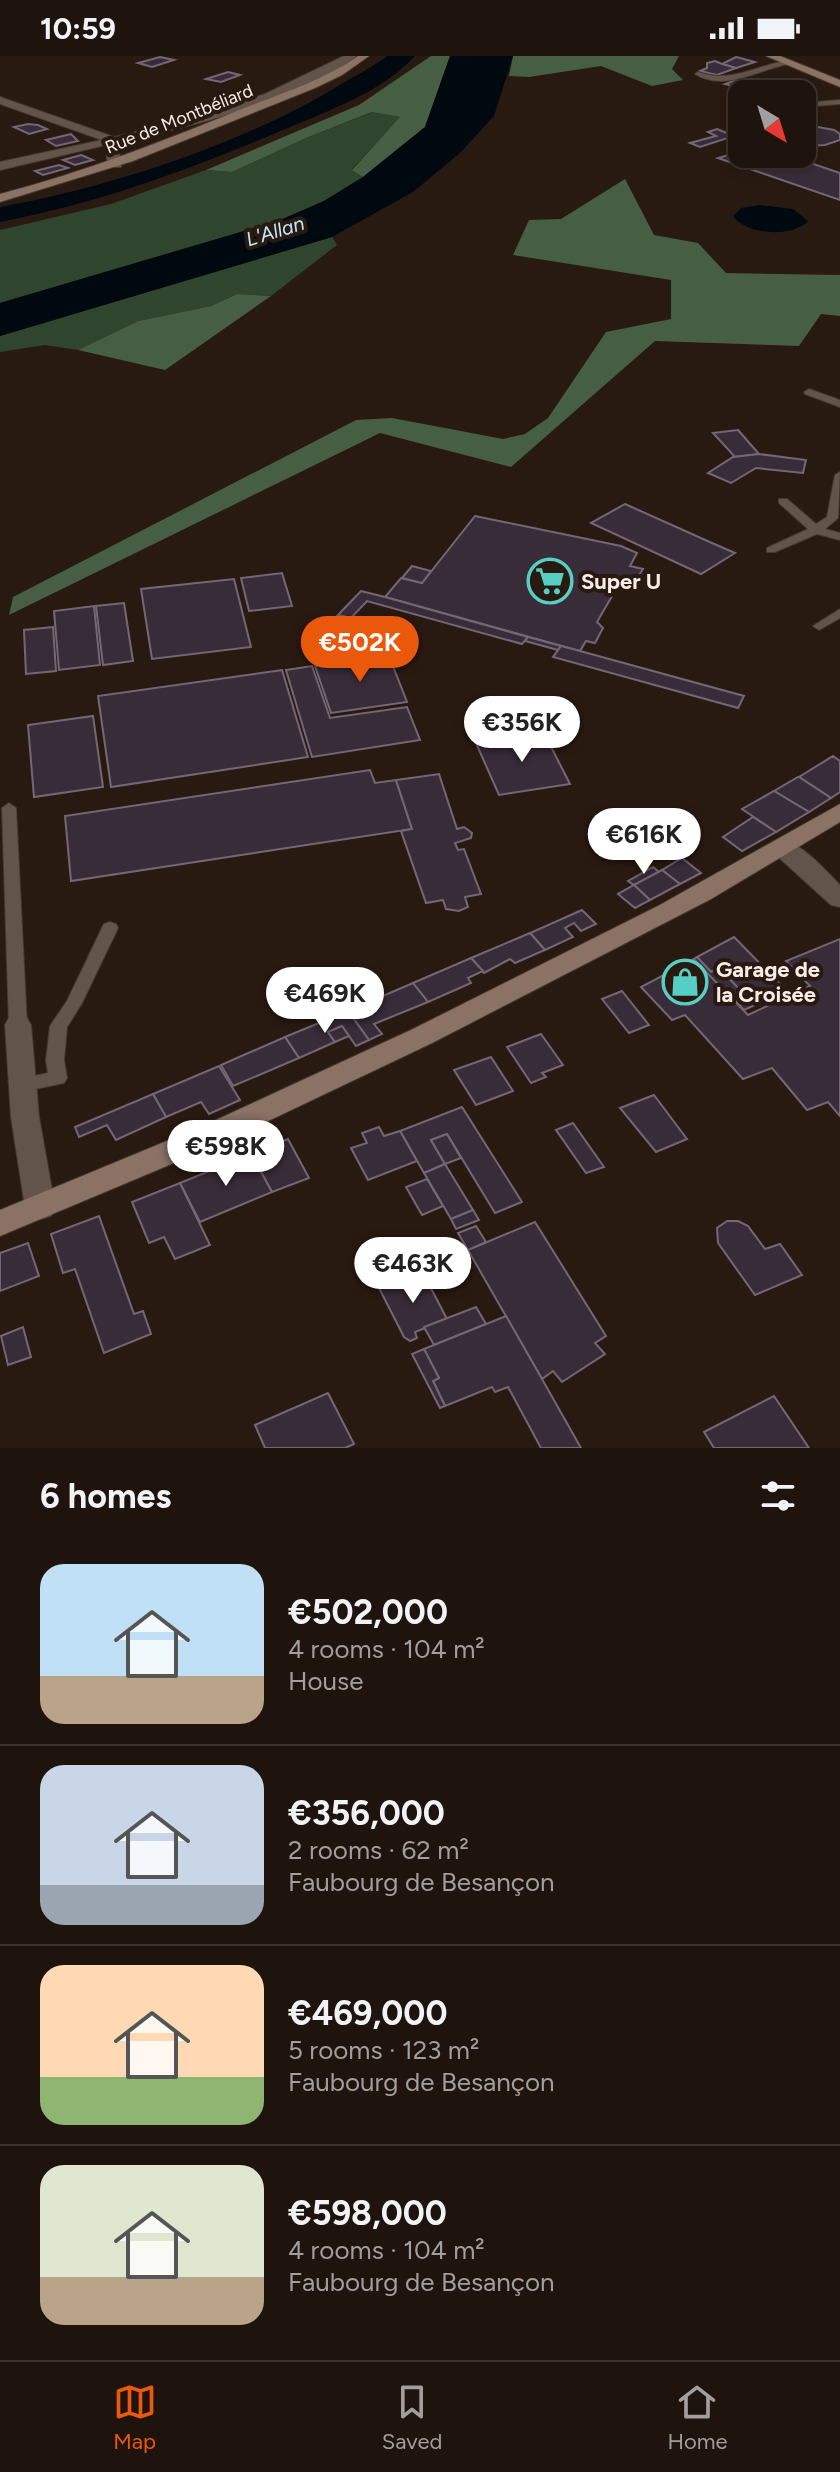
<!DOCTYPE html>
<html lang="en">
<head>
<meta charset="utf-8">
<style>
  body { margin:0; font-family:Figtree,sans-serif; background:#2c211b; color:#f1f3f6; height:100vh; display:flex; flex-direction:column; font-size:30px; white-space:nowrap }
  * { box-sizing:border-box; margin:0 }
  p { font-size:26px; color:#a19e9d }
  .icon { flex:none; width:44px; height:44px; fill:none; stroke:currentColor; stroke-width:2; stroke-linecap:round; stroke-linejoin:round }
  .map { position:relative; height:1392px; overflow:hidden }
  .sheet { display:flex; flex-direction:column; background:#1f140d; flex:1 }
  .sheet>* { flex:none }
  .needle { width:52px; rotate:142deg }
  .controls { position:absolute; left:728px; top:24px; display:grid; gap:16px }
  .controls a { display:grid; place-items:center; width:88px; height:88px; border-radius:16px; background:#1f140d; box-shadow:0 4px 12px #0003,0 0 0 2px #3c332e; font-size:40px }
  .price { position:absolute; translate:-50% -68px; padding:0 18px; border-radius:28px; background:#fff; color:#222; font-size:26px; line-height:52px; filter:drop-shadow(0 2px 4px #0008) }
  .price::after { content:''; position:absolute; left:50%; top:48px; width:24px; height:18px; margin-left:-12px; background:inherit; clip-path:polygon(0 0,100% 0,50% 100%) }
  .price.selected { background:#ea580c; color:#fff }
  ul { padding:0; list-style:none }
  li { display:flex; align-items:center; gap:24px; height:200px; padding:0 40px }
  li+li { border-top:2px solid #3c332e }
  li span { display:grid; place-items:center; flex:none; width:224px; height:160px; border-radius:24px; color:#555 }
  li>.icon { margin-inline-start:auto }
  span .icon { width:96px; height:96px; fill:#fffc; stroke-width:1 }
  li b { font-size:34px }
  h2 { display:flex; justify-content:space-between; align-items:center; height:96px; padding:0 40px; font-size:34px }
  .status { display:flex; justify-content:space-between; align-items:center; height:56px; padding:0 40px; background:#1f140d; direction:ltr }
  .status svg { height:22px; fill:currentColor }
  .menu { display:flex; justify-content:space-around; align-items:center; height:112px; border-top:2px solid #3c332e; background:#1f140d; font-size:22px; color:#a19e9d }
  .menu a { display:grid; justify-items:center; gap:4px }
  .menu .selected { color:#ea580c }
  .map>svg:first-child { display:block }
  .green { fill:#2f452d }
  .forest { fill:#465e43 }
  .water { fill:#000810 }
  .building { fill:#392c39; stroke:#756676; stroke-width:2 }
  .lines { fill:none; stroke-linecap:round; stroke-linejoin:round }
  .service-casing { stroke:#46382f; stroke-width:2 }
  .minor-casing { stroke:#46382f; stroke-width:2 }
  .secondary-casing { stroke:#46382f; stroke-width:2 }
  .service { fill:#63544b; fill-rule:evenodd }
  .minor { fill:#63544b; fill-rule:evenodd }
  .secondary { fill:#8a7265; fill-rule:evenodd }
  .labels { text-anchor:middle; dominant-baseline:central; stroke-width:8; stroke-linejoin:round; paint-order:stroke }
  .far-street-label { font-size:18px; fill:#f9ede7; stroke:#291a11 }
  .far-water-label { font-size:20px; font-style:italic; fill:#c2eafe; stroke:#291a11 }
  .poi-label { font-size:22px; font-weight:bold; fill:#f9ede7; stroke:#291a11; text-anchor:start }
</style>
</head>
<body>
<div class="status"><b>10:59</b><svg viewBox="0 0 49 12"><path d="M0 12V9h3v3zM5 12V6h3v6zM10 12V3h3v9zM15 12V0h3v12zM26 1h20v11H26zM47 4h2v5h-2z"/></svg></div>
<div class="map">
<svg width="840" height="1392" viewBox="0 0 840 1392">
  <rect width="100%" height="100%" fill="#291a11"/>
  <g class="green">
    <polygon points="373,56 401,61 352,113 363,121 324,145 278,165 0,247 0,174 111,148 206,114 232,116 306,82"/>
    <polygon points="332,181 337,189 271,240 237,238 211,250 138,265 78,294 45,289 0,296 0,280"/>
  </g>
  <g class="forest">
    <polygon points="431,0 450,0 425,71 363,121 352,114 400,61 372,56 306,82 232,116 206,114 359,49"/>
    <polygon points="513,0 679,0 672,13 683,24 652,30 601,10 529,21 509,20"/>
    <polygon points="625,123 654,179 698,187 726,217 840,219 840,260 821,258 799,290 655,285 511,411 380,377 9,559 13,541 356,364 392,362 503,383 525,378 548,362 606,276 671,263 671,224 513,199 529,164 561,163"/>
    <polygon points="237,238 271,240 165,314 78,294 138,265 211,250"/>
  </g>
  <g class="water">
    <path d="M387 0H415C380 37 330 54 283 74 188 114 102 146 0 166V151C113 131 248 86 345 26 360 17 373 11 387 0Z"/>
    <polygon points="450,0 513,0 494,60 460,97 413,136 332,181 0,280 0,247 278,165 324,145 363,121 425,71"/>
    <path d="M760 149 793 153 808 165C793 182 746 179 733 160L741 152Z"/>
  </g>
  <g class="building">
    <polygon points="160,1 174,4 152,11 138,7"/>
    <polygon points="736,1 740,2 755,6 736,12 722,8"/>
    <polygon points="715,5 722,8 736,12 717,19 700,15 707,12 707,7"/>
    <polygon points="228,16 240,19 221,26 206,23"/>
    <polygon points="736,24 782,35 777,37 783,38 766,38 725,28"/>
    <polygon points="28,68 38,69 47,73 29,78 14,71"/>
    <polygon points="802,68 834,74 840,78 840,84 825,89 802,90"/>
    <polygon points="717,73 734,80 700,91 690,87 716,80 708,76"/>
    <polygon points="71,78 78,85 56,90 46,84"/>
    <polygon points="742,95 742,98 784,98 840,117 840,144 718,102"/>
    <polygon points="81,99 93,104 75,109 63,104"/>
    <polygon points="59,109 68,112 43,119 35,115"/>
    <polygon points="738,374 759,398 735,401 713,377"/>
    <polygon points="759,398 806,404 803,417 756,412 731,427 708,417 733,401"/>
    <polygon points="625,448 712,487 735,497 701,518 591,467"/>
    <polygon points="475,460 621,490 637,497 630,510 643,513 635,526 622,523 597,566 603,572 595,587 586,585 580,595 385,541 401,522 422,527"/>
    <polygon points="412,510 431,515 422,527 402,522"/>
    <polygon points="282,517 292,550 249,555 241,522"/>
    <polygon points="234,523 251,591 152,603 141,533"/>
    <polygon points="361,535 385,541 528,581 522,588 367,545 351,562 338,559"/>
    <polygon points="124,547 133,605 103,609 96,550"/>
    <polygon points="94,550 100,609 59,614 54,555"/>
    <polygon points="338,559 351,562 339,575 325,571"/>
    <polygon points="53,571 56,615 26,618 24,574"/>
    <polygon points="528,581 561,590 558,594 525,585"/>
    <polygon points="561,590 580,595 744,640 738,652 553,601"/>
    <polygon points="389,600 407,646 331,657 315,610"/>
    <polygon points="312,610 330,662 407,651 420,684 312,701 286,614"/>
    <polygon points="282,614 308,701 111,731 98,640"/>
    <polygon points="93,660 103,731 34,741 28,669"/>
    <polygon points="544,677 570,728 499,739 476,687"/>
    <polygon points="833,700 840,705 840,736 831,742 799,721"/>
    <polygon points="370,714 375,727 396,724 412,773 71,825 65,760"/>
    <polygon points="439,718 457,773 464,771 472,777 471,782 455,787 458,794 464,793 481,838 465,841 468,851 459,855 446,853 443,844 426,847 401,775 412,773 396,724"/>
    <polygon points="798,721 799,721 831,742 809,756 774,735"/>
    <polygon points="774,735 809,756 776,776 742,753"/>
    <polygon points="753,761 776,776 742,795 723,781"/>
    <polygon points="682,802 701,817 680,828 662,814"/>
    <polygon points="653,811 659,816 634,829 628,825"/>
    <polygon points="662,814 680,828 650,844 634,829"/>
    <polygon points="634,829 650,844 635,852 618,838"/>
    <polygon points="582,854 596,868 581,875 574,867 565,872 573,881 545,894 530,877"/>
    <polygon points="530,877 545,894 515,907 510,903 484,917 471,902"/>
    <polygon points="734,881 782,930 749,944 755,949 744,954 730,939 741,935 719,912 711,916 697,901"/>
    <polygon points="840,883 840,1060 828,1046 807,1054 772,1012 743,1023 685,959 672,964 641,931 694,903 748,959 810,930 786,905"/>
    <polygon points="697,901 711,916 719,912 741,935 729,940 694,903"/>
    <polygon points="471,902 483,915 468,922 471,927 428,946 413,927"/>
    <polygon points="413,927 428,946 374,968 382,978 369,984 348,955"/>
    <polygon points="622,935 649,969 629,977 602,943"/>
    <polygon points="348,955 369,984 356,990 342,970 328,976 335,986 299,1002 285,981"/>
    <polygon points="342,970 349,980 335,986 328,976"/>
    <polygon points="541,978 563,1009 542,1017 546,1021 531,1027 507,991"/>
    <polygon points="285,981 299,1002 233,1030 221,1009"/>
    <polygon points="491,1001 513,1035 476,1049 454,1014"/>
    <polygon points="219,1010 240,1044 209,1058 201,1046 166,1061 153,1038"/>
    <polygon points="153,1038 166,1061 116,1084 107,1069 79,1081 75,1071"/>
    <polygon points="654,1039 687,1083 656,1096 620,1052"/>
    <polygon points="462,1051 522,1146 495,1157 447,1078 431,1084 445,1108 424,1117 400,1075"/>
    <polygon points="573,1067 604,1111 586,1117 556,1074"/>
    <polygon points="379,1071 384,1080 400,1075 417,1105 368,1124 351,1092 367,1087 362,1077"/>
    <polygon points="447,1078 461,1102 445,1108 431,1084"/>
    <polygon points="288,1083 309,1122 272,1136 251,1098"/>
    <polygon points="251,1098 272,1136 200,1166 180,1127"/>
    <polygon points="445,1108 473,1154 451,1163 424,1117"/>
    <polygon points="427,1123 443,1150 422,1159 406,1131"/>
    <polygon points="180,1127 210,1189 175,1203 164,1181 149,1187 132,1146"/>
    <polygon points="473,1154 479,1164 456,1173 451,1163"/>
    <polygon points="99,1160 134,1258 143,1255 151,1278 104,1297 75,1213 63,1217 51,1178"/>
    <polygon points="727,1165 738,1165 748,1170 765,1193 780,1188 802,1219 755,1239 718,1187 717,1172"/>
    <polygon points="535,1166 606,1280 595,1287 605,1298 562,1326 553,1315 542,1323 468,1194"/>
    <polygon points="476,1170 486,1186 468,1194 458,1177"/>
    <polygon points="28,1187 39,1220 0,1235 0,1197"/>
    <polygon points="422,1215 447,1263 415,1276 417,1282 410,1285 404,1281 379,1232"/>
    <polygon points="476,1251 486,1268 434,1289 424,1271"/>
    <polygon points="506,1260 542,1323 581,1392 541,1392 508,1331 495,1336 492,1331 445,1350 433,1325 439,1322 424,1293"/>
    <polygon points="23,1271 31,1301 8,1309 1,1280"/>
    <polygon points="424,1293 439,1322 433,1325 445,1350 440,1352 412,1298"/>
    <polygon points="328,1337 354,1388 345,1392 265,1392 255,1369"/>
    <polygon points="774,1340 809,1392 714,1392 704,1376"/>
  </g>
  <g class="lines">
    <g class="service-casing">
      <g id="service">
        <path d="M786 5 788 8C758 14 724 36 695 18L698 16C731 28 754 10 786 5Z"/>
        <polygon points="840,44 840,48 802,51 802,47"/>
        <polygon points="809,333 840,344 840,351 805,338 804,336"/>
        <polygon points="840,416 838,462 825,473 840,477 840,484 817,478 775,496 767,496 767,492 808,473 779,447 779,443 787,443 816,468 827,461 835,419"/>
        <polygon points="840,553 840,562 819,574 813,570"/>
        <polygon points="9,747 16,752 27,969 24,973 18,975 12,973 9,969 2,752"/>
        <polygon points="110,866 116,868 118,872 82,947 67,971 64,1004 67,1022 64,1027 21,1036 15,1034 12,1029 15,1024 48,1017 46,1004 50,970 67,945 102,872 104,868"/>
      </g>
    </g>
    <g class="minor-casing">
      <g id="minor">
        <path d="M344 0H356C304 43 184 72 118 87L121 111H113L107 104 106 89 0 114V106L102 84 0 48V41L114 81 176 66 265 38Z"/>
        <path d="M783 784C805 790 824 813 840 829V851L831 849 775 798 771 792 775 786Z"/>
        <polygon points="18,959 27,962 31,969 39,1061 55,1151 51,1160 40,1163 29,1160 25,1151 11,1061 5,969 9,962"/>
      </g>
    </g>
    <g class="secondary-casing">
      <g id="secondary">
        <path d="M358 0H369L342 19 315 32 133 105 0 146V138C85 116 166 84 247 51 285 36 324 24 358 0Z"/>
        <polygon points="766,0 780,0 840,24 840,31"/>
        <polygon points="840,748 840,766 711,843 432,987 224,1086 0,1180 0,1154 203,1070 413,973 658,850"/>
      </g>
    </g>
    <use href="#service" class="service"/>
    <use href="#minor" class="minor"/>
    <use href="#secondary" class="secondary"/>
  </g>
  <defs>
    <g id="supermarket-ring" transform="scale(2.3)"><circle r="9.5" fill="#291a11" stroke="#56cec3" stroke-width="1.5"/><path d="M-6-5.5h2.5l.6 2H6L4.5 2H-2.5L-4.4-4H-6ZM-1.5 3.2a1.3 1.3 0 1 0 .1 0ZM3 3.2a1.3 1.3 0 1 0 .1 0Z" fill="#56cec3"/></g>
    <g id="shop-ring" transform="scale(2.3)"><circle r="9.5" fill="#291a11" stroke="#56cec3" stroke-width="1.5"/><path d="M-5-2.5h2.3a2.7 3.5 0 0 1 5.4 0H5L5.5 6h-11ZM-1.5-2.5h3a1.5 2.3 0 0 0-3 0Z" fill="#56cec3"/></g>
  </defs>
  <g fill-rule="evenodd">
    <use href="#supermarket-ring" x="550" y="525"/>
    <use href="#shop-ring" x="685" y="926"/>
  </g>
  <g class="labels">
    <g class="far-street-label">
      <text transform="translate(179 63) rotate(-22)">Rue de Montbéliard</text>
    </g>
    <g class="far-water-label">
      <text transform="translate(275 175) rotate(-17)">L'Allan</text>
    </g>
    <g class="poi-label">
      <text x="581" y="525">Super U</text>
      <text x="716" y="913">Garage de<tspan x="716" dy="25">la Croisée</tspan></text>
    </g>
  </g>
</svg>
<div class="controls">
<a><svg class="needle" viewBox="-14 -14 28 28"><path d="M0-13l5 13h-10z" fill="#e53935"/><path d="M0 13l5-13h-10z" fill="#a19e9d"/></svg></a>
</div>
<b class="price selected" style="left:360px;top:628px">€502K</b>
<b class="price" style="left:522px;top:708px">€356K</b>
<b class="price" style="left:644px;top:820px">€616K</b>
<b class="price" style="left:325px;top:979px">€469K</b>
<b class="price" style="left:226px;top:1132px">€598K</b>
<b class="price" style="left:413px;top:1249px">€463K</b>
</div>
<section class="sheet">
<h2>6 homes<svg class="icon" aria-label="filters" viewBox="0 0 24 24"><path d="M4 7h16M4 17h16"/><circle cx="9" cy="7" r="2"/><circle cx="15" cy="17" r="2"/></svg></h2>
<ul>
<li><span style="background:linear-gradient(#bfe0f5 70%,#b9a48a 0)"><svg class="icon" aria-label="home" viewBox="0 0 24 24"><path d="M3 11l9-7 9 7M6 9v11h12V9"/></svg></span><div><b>€502,000</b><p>4 rooms · 104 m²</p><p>House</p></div></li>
<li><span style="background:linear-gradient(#c9d6e8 75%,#9aa5b1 0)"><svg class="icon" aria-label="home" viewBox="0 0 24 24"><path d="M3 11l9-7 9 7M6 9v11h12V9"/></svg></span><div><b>€356,000</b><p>2 rooms · 62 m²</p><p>Faubourg de Besançon</p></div></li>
<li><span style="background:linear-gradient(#ffd9b3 70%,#8fb573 0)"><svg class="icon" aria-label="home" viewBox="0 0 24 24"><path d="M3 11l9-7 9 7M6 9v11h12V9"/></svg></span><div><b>€469,000</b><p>5 rooms · 123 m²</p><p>Faubourg de Besançon</p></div></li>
<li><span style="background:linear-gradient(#dfe7d0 70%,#b9a48a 0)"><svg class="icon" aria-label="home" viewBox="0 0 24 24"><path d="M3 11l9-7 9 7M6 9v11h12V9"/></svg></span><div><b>€598,000</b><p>4 rooms · 104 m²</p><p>Faubourg de Besançon</p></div></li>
</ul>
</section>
<nav class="menu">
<a class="selected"><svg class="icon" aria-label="map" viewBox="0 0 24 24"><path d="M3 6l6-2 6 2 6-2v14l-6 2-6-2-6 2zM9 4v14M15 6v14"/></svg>Map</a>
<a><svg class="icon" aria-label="saved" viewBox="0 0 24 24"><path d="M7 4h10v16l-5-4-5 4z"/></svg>Saved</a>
<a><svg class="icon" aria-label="home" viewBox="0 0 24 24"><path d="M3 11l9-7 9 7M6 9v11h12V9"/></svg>Home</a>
</nav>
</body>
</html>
